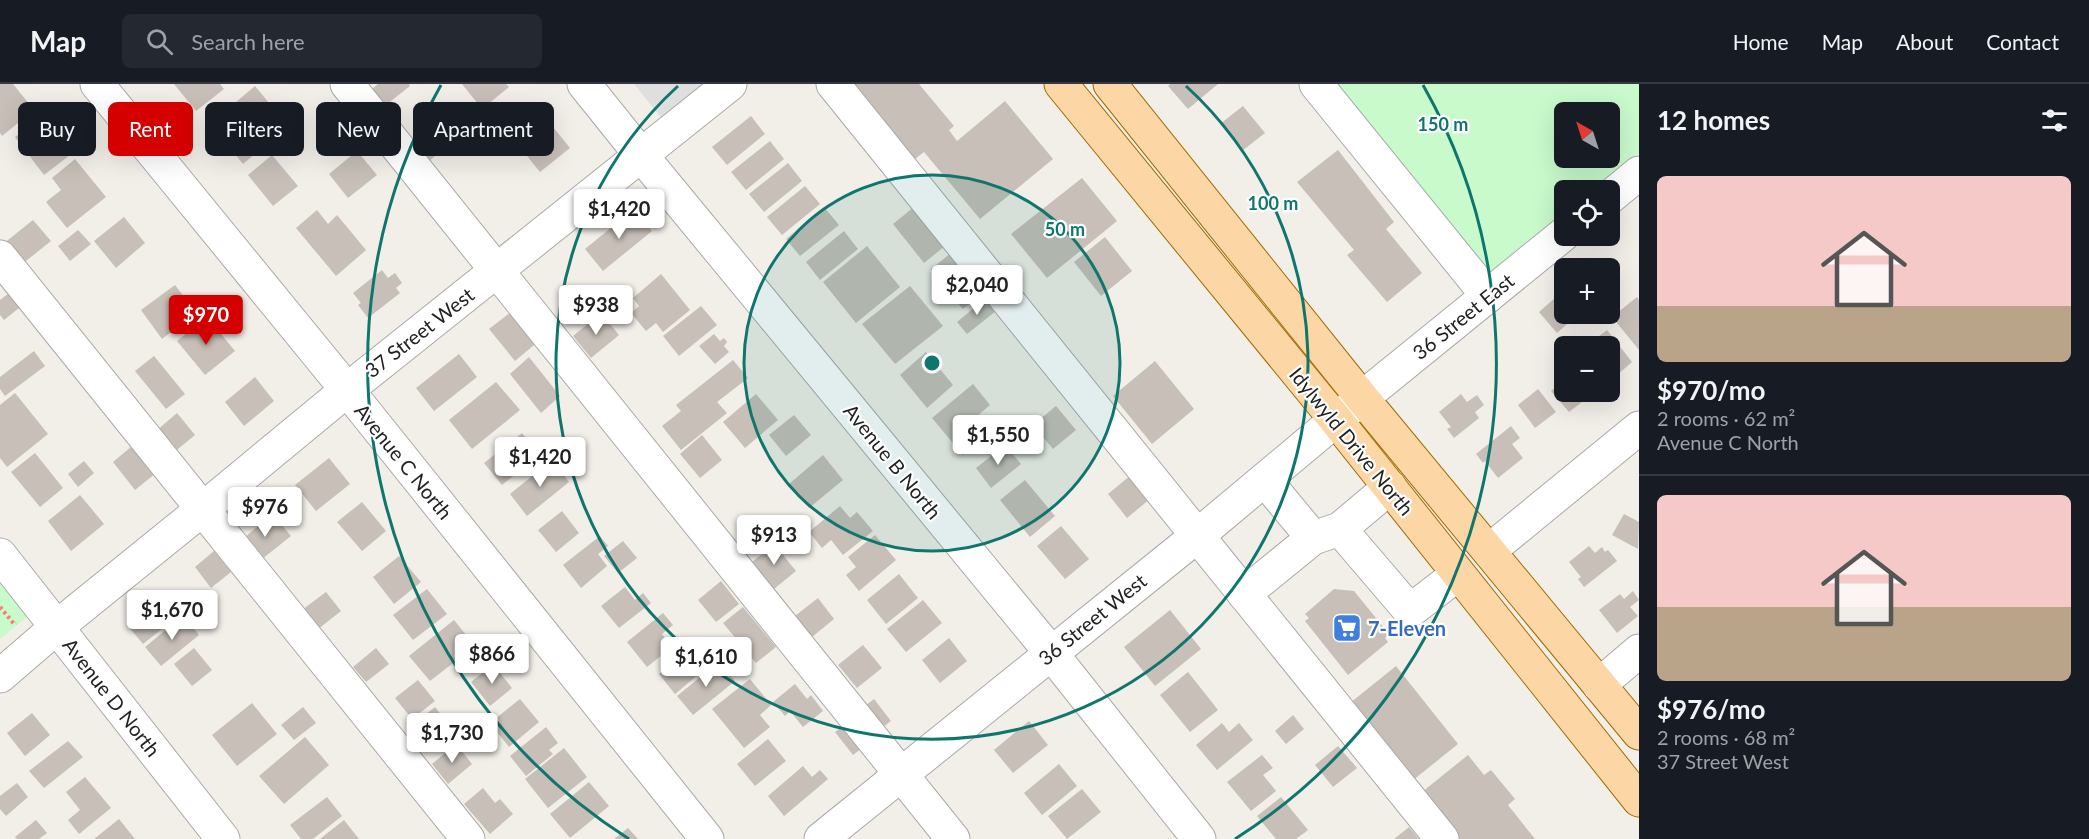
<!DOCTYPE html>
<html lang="en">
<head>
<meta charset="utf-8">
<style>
  body { margin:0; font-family:Lato,sans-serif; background:#242831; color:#f1f3f6; height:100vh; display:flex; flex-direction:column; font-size:22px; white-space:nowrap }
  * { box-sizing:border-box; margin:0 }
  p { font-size:20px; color:#9ea1a6 }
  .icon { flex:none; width:33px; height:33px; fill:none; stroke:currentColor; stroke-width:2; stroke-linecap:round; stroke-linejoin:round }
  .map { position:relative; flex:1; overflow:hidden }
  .details { display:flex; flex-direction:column; background:#171b24; width:450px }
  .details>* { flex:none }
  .guide { position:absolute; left:18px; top:18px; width:570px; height:54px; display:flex; gap:12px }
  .needle { width:39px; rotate:321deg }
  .buttons { position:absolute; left:1554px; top:18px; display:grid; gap:12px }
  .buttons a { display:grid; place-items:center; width:66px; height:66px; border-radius:9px; background:#171b24; box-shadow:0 6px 24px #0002; font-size:30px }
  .price { position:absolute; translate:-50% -51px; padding:0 14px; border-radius:6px; background:#fff; color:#222; font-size:20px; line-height:39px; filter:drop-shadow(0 2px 3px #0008) }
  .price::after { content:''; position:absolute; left:50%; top:36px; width:18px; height:14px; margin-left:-9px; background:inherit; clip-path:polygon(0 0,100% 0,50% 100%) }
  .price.active { background:#d40000; color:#fff }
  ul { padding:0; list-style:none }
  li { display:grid; align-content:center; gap:12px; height:318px; padding:0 18px }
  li+li { border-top:2px solid #363941 }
  li span { display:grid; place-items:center; height:186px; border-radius:9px; color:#555 }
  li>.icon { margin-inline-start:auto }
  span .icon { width:108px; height:108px; fill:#fffc; stroke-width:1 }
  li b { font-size:26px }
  h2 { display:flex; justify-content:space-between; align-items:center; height:72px; padding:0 18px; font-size:26px }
  .chip { padding:0 21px; border-radius:9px; background:#171b24; box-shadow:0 6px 24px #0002; font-size:21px; line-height:54px }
  .chip.active { background:#d40000; color:#fff }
  header { display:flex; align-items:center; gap:36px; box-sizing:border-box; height:84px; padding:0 30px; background:#171b24; border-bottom:2px solid #363941 }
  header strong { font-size:28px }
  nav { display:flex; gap:33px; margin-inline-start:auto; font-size:21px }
  .search { width:420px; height:54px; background:#242831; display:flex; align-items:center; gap:15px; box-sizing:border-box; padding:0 21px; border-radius:9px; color:#9ea1a6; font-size:22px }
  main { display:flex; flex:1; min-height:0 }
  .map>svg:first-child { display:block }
  .residential { fill:#e0dfdf }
  .park { fill:#c8facc; fill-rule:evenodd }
  .building { fill:#c7bfb8 }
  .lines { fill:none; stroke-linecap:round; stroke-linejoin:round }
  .minor-casing { stroke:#a9a9a9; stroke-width:35 }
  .major-casing { stroke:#a06b00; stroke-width:35 }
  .path { stroke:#fa8072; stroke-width:4; stroke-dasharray:3 3; stroke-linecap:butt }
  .minor { stroke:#fff; stroke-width:33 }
  .major { stroke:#fcd6a4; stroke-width:33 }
  .ring { fill:none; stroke:#0f766e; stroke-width:3 }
  .labels { text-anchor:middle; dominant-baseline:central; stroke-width:4.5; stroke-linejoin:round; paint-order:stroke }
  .street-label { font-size:20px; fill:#222; stroke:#fff }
  .shop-label { font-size:20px; font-weight:bold; fill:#366cbe; stroke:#fff; text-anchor:start }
  .centre { fill:#0f766e; stroke:#fff; stroke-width:3 }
  .ring-label { font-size:18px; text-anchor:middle; font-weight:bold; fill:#0f766e; stroke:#fff; stroke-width:4.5; stroke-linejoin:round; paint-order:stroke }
</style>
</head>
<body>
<header>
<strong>Map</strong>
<div class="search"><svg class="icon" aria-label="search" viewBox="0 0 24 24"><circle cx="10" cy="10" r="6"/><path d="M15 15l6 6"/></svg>Search here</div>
<nav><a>Home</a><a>Map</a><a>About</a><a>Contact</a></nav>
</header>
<main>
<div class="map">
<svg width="1639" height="755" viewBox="0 0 1639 755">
  <rect width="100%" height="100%" fill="#f2efe9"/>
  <polygon class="residential" points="634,0 710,0 664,37"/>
  <g class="park">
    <path d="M1335 0H1639V69L1592 106H1564V129L1490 189ZM1564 28H1610V74H1564Z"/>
    <polygon points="0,499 28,532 0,555"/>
  </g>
  <g class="building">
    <polygon points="0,0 13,0 34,26 2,52 0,49"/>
    <polygon points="174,0 220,0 224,5 196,27"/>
    <polygon points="378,0 409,0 410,2 386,21 372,5"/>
    <polygon points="462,0 506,0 509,3 482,25"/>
    <polygon points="837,0 919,0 954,42 949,46 957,57 1005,17 1053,75 980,135 924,68 905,83"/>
    <polygon points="1170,0 1218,0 1188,25 1168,2"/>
    <polygon points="255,2 288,42 243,80 210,40"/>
    <polygon points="525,19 535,36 505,54 495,37"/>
    <polygon points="1243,22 1265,49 1242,67 1220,40"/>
    <polygon points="751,32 765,50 727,81 712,63"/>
    <polygon points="42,33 70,71 44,91 15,53"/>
    <polygon points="442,37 456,55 429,77 414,59"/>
    <polygon points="553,43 570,64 540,88 523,67"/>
    <polygon points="770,57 784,75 746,106 731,88"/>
    <polygon points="1338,66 1394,138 1386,145 1422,189 1387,218 1347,171 1354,166 1297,98"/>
    <polygon points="357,67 377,91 348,114 329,90"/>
    <polygon points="272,71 298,102 273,122 248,91"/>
    <polygon points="75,75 106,113 67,144 46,118 61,106 52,94"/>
    <polygon points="788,79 802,97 764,128 749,110"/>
    <polygon points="1082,94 1117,137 1047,194 1011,150"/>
    <polygon points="805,102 820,120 782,151 767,133"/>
    <polygon points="824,123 839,141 800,172 786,155"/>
    <polygon points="914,123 945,162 924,179 893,140"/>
    <polygon points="634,125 652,147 603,187 585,165"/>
    <polygon points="317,126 328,140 337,131 366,166 336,192 296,144"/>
    <polygon points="124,133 145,159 116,184 94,157"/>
    <polygon points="33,136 51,157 21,181 3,160"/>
    <polygon points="78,146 91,160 70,177 58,162"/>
    <polygon points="844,147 858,165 820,196 806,178"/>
    <polygon points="1105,153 1132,187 1101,212 1074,178"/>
    <polygon points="867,162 900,203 856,239 823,198"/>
    <polygon points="951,169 965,186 945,202 931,185"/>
    <polygon points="382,186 388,194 395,189 402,199 396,204 400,209 368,234 358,221 361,219 353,209"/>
    <polygon points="661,190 690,226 663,248 656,239 646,247 631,229 639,222 633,214"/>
    <polygon points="972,194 983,208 963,225 951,212"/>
    <polygon points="175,201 196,229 162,255 141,226"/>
    <polygon points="910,202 943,242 895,280 862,240"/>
    <polygon points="13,206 24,220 4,236 0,231 0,216"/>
    <polygon points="1556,213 1564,223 1564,230 1570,230 1574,234 1557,249 1539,228"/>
    <polygon points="1637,213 1639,216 1639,266 1612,233"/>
    <polygon points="986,214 996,227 967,250 957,238"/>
    <polygon points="701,222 717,241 679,272 663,252"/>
    <polygon points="515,225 540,256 515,277 489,245"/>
    <polygon points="601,229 619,251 591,274 573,252"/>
    <polygon points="207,233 235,267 205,291 177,257"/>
    <polygon points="1607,246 1632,278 1617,291 1620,295 1612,301 1610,298 1610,262 1586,262"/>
    <polygon points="714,250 720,257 724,254 727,258 724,262 729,268 715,280 699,262"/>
    <polygon points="34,267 45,282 5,312 0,305 0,293"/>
    <polygon points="926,268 953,301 927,324 900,291"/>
    <polygon points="459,270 477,293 434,327 416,304"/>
    <polygon points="154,272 185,310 166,325 135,287"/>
    <polygon points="529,273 560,312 541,329 510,290"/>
    <polygon points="733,276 748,294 717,318 727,329 681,366 662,342 681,327 676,321"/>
    <polygon points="1155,277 1194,325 1152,360 1113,312"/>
    <polygon points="1564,282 1564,308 1589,308 1591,311 1569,328 1551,307 1563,297 1556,289"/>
    <polygon points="255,293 274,317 244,342 225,318"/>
    <polygon points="496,298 520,326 472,365 449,336"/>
    <polygon points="973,300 990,321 976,333 989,349 963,371 932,334"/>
    <polygon points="1538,305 1556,328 1535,344 1518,321"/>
    <polygon points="15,309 48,350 7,383 0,374 0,321"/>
    <polygon points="756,310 778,336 745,364 723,338"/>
    <polygon points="1461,310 1467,318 1477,311 1484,321 1475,328 1479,334 1454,354 1447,345 1451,343 1439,328"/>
    <polygon points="1056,322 1076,346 1053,365 1033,341"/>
    <polygon points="177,329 195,351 173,369 156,347"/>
    <polygon points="794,331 811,351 786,372 769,351"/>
    <polygon points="1511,342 1520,354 1512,360 1523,374 1498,394 1485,377 1483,379 1476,370"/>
    <polygon points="522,349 539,371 502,401 484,379"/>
    <polygon points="702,351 722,376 700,394 680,370"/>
    <polygon points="138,357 161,385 135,406 113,378"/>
    <polygon points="1005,361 1021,380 991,404 976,384"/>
    <polygon points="35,369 63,404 40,423 11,388"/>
    <polygon points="823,371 843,396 809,424 789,400"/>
    <polygon points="329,374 350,400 316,427 295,401"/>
    <polygon points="552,376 569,398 527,432 510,410"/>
    <polygon points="84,377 94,389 78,403 68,390"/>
    <polygon points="1131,391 1150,415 1127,434 1108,410"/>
    <polygon points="1025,396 1055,432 1030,453 1000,416"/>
    <polygon points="80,411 104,440 71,467 48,437"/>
    <polygon points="362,418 386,447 362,467 337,438"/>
    <polygon points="840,422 850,434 857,428 873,447 843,471 831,456 822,464 809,448"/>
    <polygon points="562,427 579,449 556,468 538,446"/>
    <polygon points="273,430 291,452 257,479 240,457"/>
    <polygon points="1624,430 1639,438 1638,465 1612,451"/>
    <polygon points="1061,442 1089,475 1065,495 1037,462"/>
    <polygon points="875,451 896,476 859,507 846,491 856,483 848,473"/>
    <polygon points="600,452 608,462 598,470 607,482 581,504 563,481"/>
    <polygon points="623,457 637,474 618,489 604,472"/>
    <polygon points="774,460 796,487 774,505 752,478"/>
    <polygon points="1589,462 1595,469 1602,463 1605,468 1608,466 1617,477 1584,503 1578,495 1581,493 1569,478"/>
    <polygon points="214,467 231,488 211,504 195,483"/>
    <polygon points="399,472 421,498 394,520 373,493"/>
    <polygon points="899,490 918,514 886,540 867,516"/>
    <polygon points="721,497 739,520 716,538 698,516"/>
    <polygon points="625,503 635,516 643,509 651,519 619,544 601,522"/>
    <polygon points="427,505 447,530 413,556 393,531"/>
    <polygon points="1334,505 1354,507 1389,550 1385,554 1388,558 1348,591 1305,537 1309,534 1305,530"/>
    <polygon points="1633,507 1639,516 1630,523 1638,532 1617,549 1599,526 1620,510 1624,515"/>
    <polygon points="326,508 341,527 313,549 298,529"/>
    <polygon points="166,509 182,529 143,560 127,541"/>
    <polygon points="818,514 834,535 812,553 795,532"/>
    <polygon points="923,516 942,539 906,568 887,545"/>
    <polygon points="743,523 776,563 756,579 723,539"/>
    <polygon points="1170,526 1201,565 1155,602 1124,563"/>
    <polygon points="663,529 673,541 662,550 672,563 647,583 627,558"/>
    <polygon points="184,531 199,551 161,582 145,563"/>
    <polygon points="454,536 475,562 430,597 409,572"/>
    <polygon points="949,554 967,577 940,599 922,576"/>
    <polygon points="701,556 717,575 675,610 659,590"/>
    <polygon points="863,561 882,584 857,604 838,581"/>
    <polygon points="194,564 212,586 192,602 174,580"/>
    <polygon points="376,564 389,580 366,598 353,583"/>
    <polygon points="719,578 735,597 693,631 677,612"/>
    <polygon points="493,580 512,604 490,622 471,598"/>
    <polygon points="1396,582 1458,660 1412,697 1350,619"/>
    <polygon points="1188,588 1218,626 1190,648 1160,611"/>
    <polygon points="750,595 771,621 760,631 770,643 744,664 712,625"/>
    <polygon points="418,596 435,617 412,635 395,614"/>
    <polygon points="795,600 807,615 811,611 823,627 803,643 790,627 785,632 773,618"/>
    <polygon points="520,615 539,638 509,663 490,639"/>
    <polygon points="874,615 891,637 878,647 861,625"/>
    <polygon points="252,619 277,650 237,682 212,651"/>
    <polygon points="303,623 316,639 294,656 281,641"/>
    <polygon points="435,623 452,645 429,663 412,641"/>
    <polygon points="32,629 50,651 25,672 7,649"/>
    <polygon points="1293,631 1304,645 1286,660 1275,647"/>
    <polygon points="1029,637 1048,661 1013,689 994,666"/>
    <polygon points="848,638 866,661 853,671 835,648"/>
    <polygon points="1222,639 1229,648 1239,639 1253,656 1217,686 1196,661"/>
    <polygon points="546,643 558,659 549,666 553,670 526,692 510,672"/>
    <polygon points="305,653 329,681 284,720 259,692"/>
    <polygon points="768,655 786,677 755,702 737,680"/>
    <polygon points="68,657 83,673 44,704 29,687"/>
    <polygon points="456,660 472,680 448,700 432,680"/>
    <polygon points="1338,662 1357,684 1333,703 1315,681"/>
    <polygon points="564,664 587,693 548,724 525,695"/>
    <polygon points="1262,671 1273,684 1263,691 1276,707 1251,727 1227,698"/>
    <polygon points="1468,671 1484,691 1491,686 1515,715 1508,721 1535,755 1459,755 1422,708"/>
    <polygon points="1059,680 1077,702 1042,731 1024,709"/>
    <polygon points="803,682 812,693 820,686 828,695 784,732 768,712"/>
    <polygon points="85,693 111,724 79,750 68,736 80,726 66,708"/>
    <polygon points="589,698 609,722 570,754 550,730"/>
    <polygon points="17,699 28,713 6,732 0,725 0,712"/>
    <polygon points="483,704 495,719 500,715 513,730 490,750 464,720"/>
    <polygon points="1082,705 1101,728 1067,755 1048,732"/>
    <polygon points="327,713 342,732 313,755 301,755 290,741"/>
    <polygon points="1281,713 1308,746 1296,755 1276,755 1257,732"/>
    <polygon points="119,735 135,755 94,755"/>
    <polygon points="36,736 47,749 39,755 17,755 15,753"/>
    <polygon points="344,736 359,755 320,755"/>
    <polygon points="1409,743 1419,755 1394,755"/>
    <polygon points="628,744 638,755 614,755"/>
  </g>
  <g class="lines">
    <g class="minor-casing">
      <g id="minor">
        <polyline points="97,0 361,323 707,755"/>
        <polyline points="347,0 953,755"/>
        <polyline points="584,0 641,71 1039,554 1199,755"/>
        <polyline points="833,0 1442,755"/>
        <polyline points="1316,0 1488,212"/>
        <polyline points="1610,113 1639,89"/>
        <polyline points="0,173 468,755"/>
        <polyline points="1265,396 1313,454 1340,445 1390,403"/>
        <polyline points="1340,445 1410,527 1458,490"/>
        <polyline points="1490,466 1639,344"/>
        <polyline points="0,471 223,755"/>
        <polyline points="1244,510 1313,454"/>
        <polyline points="0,592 58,542 204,424 347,306 730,0"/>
        <polyline points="1599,601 1639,567"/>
        <polyline points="821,755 1197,452 1362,314 1564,150"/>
      </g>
    </g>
    <g class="major-casing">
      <g id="major">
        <polyline points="1061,0 1336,336 1639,716"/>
        <polyline points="1110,0 1362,314 1639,649"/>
      </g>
    </g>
    <polyline class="path" points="0,523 14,540 16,539"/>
    <use href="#minor" class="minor"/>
    <use href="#major" class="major"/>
  </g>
  <circle cx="932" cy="279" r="188" fill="#0f766e" fill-opacity=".12"/>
  <g class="ring">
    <circle cx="932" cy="279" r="188"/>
    <path d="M1186 2A376 376 0 1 1 678 2"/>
    <path d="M629 755A564 564 0 0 1 441 1M1423 1A564 564 0 0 1 1235 755"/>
  </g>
  <defs>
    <g id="supermarket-square" transform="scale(1.5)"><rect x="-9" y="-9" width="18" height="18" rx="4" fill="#3f7fe0" stroke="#fff"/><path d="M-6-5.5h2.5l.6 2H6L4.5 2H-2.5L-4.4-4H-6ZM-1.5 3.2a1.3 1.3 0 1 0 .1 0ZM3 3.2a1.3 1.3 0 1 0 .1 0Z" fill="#fff"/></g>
  </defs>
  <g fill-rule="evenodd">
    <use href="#supermarket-square" x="1347" y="544"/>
  </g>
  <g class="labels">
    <g class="street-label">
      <text transform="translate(1463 232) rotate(-39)">36 Street East</text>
      <text transform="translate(419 248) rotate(-38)">37 Street West</text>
      <text transform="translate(1352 357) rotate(51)">Idylwyld Drive North</text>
      <text transform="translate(404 377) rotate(51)">Avenue C North</text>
      <text transform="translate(893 377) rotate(51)">Avenue B North</text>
      <text transform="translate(1092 535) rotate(-39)">36 Street West</text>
      <text transform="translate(112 613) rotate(52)">Avenue D North</text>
    </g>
    <g class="shop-label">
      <text x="1368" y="544">7-Eleven</text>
    </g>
  </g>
  <circle cx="932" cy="279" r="9" class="centre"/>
  <g class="ring-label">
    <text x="1443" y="47">150 m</text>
    <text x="1273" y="126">100 m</text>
    <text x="1065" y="152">50 m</text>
  </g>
</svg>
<div class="buttons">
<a><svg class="needle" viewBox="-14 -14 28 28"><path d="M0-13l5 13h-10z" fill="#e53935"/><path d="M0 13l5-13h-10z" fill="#9ea1a6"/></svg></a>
<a><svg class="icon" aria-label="locate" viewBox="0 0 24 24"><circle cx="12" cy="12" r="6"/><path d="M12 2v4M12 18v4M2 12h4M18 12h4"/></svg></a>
<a>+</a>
<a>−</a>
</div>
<b class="price" style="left:619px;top:156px">$1,420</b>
<b class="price" style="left:977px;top:232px">$2,040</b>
<b class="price" style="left:596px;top:252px">$938</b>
<b class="price active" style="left:206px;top:262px">$970</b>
<b class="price" style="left:998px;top:382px">$1,550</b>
<b class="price" style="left:540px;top:404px">$1,420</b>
<b class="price" style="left:265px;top:454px">$976</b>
<b class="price" style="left:774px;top:482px">$913</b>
<b class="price" style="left:172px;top:557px">$1,670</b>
<b class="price" style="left:492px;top:601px">$866</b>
<b class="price" style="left:706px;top:604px">$1,610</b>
<b class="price" style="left:452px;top:680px">$1,730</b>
<div class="guide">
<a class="chip">Buy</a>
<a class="chip active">Rent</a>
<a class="chip">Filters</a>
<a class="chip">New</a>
<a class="chip">Apartment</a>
</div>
</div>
<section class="details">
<h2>12 homes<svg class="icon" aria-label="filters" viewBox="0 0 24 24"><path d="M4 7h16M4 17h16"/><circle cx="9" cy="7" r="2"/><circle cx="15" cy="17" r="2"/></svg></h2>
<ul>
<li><span style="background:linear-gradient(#f6c9c9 70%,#b9a48a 0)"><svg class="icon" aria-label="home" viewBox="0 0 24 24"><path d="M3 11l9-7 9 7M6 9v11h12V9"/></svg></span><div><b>$970/mo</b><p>2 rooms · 62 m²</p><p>Avenue C North</p></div></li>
<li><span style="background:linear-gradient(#f6c9c9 60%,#b9a48a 0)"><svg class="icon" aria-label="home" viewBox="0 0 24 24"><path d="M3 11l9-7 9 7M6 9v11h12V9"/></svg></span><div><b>$976/mo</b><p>2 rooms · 68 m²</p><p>37 Street West</p></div></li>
</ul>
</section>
</main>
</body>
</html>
